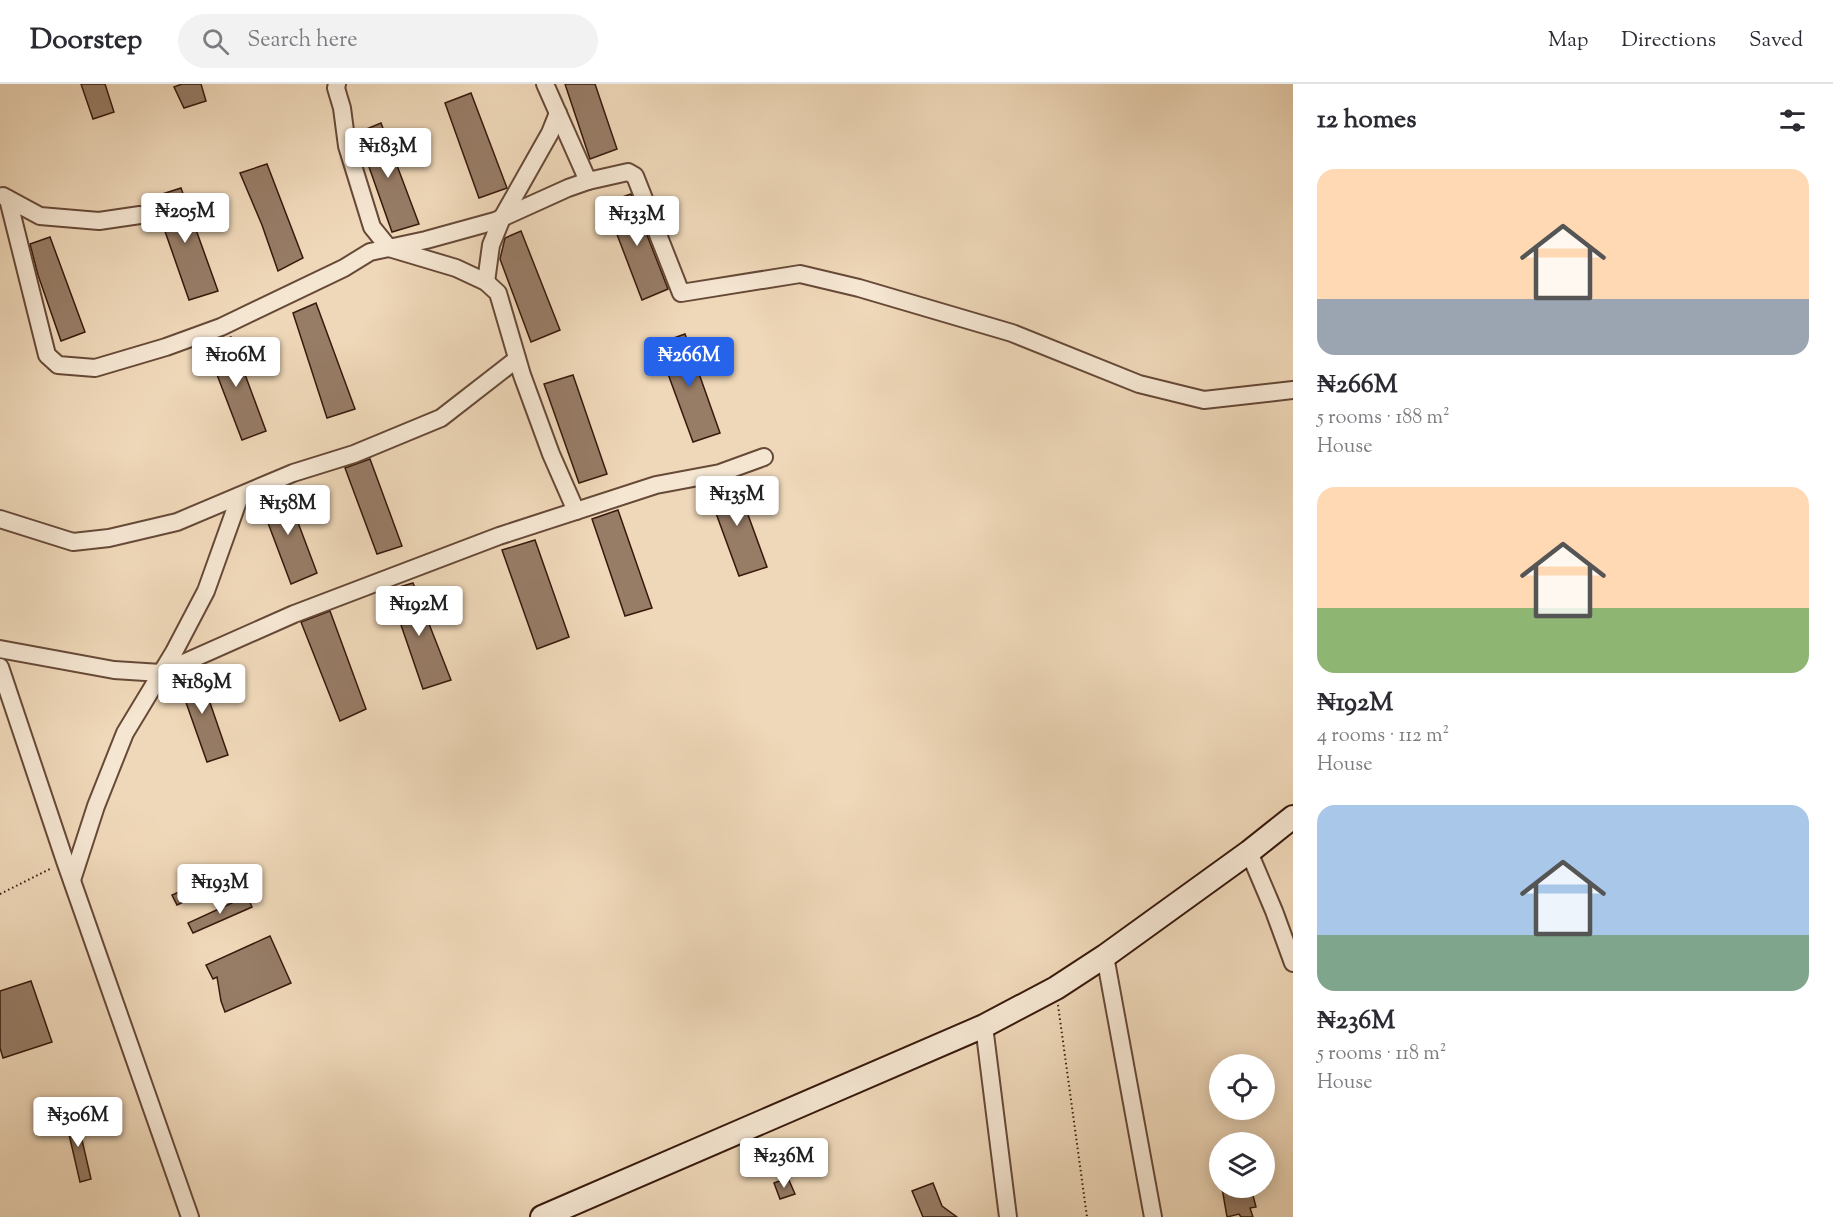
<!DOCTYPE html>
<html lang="en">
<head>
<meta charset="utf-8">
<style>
  body { margin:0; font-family:"Sorts Mill Goudy",serif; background:#f2f2f3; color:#2b2b33; height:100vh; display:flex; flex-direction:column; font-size:22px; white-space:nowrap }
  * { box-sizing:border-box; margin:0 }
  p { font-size:20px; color:#7c7c81 }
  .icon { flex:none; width:33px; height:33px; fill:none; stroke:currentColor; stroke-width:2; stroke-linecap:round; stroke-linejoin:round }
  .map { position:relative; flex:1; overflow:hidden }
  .drawer { display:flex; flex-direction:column; background:#fff; width:540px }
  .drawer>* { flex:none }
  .buttons { position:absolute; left:1209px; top:970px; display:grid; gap:12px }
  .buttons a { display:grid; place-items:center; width:66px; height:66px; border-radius:50%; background:#fff; box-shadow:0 3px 15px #0003; font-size:30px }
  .price { position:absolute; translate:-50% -51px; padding:0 14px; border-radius:6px; background:#fff; color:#222; font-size:20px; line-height:39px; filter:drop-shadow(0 2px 3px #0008) }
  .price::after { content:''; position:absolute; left:50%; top:36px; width:18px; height:14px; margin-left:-9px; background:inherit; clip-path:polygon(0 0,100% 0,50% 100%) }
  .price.active { background:#2563eb; color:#fff }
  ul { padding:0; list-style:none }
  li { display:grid; align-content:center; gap:12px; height:318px; padding:0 24px }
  li span { display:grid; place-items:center; height:186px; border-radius:18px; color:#555 }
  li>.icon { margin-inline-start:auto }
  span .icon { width:108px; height:108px; fill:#fffc; stroke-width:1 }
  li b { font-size:26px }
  h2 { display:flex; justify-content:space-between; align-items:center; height:72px; padding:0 24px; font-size:26px }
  header { display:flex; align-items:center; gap:36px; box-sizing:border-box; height:84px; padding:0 30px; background:#fff; border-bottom:2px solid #e1e1e2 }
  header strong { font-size:28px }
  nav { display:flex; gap:33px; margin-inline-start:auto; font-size:21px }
  .search { width:420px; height:54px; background:#f2f2f3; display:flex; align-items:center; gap:15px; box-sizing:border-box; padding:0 21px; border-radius:33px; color:#7c7c81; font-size:22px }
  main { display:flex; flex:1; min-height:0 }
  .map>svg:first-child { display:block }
  .building { fill:#977c66; stroke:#38190c; stroke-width:1.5 }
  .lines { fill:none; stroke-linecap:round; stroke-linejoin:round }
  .street-casing { stroke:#664937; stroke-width:20 }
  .secondary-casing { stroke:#38190c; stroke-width:26 }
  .path { stroke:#38190c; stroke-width:2; stroke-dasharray:1.5 3; stroke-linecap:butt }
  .street { stroke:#f5e6d2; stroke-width:16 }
  .secondary { stroke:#f5e6d2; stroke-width:22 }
</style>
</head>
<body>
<header>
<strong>Doorstep</strong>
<div class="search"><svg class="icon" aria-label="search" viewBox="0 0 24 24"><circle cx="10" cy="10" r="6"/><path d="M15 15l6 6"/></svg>Search here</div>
<nav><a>Map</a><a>Directions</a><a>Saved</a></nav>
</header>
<main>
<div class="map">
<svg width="1293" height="1133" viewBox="0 0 1293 1133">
  <rect width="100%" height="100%" fill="#efd8b9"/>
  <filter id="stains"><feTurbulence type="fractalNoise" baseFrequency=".00333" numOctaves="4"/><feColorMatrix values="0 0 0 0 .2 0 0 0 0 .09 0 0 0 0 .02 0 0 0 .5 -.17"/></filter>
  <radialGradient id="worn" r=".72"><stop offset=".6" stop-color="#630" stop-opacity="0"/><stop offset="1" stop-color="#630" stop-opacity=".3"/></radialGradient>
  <g class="building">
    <polygon points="81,0 105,0 114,28 93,35"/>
    <polygon points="182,0 201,0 206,17 184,24 174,3"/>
    <polygon points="565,0 595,0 617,65 590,75"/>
    <polygon points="471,9 507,104 479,114 445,19"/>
    <polygon points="381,39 419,140 392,148 357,49"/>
    <polygon points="267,80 303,174 278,187 262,141 240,89"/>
    <polygon points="181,104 218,207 189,216 153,113"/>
    <polygon points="631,110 668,205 642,216 605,119"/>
    <polygon points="521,147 560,246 531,258 500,175 505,154"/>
    <polygon points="50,153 85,248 61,257 38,191 30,160"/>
    <polygon points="316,219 355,325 327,334 293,229"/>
    <polygon points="685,250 720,349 693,358 657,260"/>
    <polygon points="231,253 266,347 242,356 206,262"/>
    <polygon points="573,291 607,390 579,399 544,300"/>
    <polygon points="370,375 402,462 377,470 345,384"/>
    <polygon points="735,395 767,483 739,492 706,402"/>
    <polygon points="285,404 317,489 291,500 259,415"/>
    <polygon points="618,426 652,524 625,532 592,435"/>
    <polygon points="535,456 569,553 537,565 502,466"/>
    <polygon points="413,499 451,596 423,605 389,506"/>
    <polygon points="330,527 366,625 340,637 301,538"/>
    <polygon points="198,584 228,671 207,678 177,593"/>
    <polygon points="232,784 237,794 177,821 172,811"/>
    <polygon points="247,812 252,823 193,849 188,839"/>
    <polygon points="270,852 291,899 225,928 221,917 217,893 213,895 206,881"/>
    <polygon points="31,897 52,958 3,974 0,964 0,907"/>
    <polygon points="76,1030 91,1095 80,1098 65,1033"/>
    <polygon points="788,1094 795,1110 780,1115 774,1099"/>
    <polygon points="933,1099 942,1122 957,1133 923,1133 912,1107"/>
    <polygon points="1222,1104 1251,1104 1256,1123 1250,1124 1253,1133 1241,1133 1239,1130 1227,1133"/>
  </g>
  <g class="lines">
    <g class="street-casing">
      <g id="street">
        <polyline points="337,0 336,4 342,24 347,62 372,143 389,164 456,184 486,198 498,209 522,291 551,370 576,427"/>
        <polyline points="545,0 588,97 628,88 635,92 681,209 800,190 859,204 1012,249 1139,300 1204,316 1293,306"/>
        <polyline points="3,112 40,132 99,137 140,131"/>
        <polyline points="8,115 47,271 58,281 95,284 166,263 221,243 344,184 370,168 426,156 495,137 568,104 588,97"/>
        <polyline points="486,198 491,161 502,134 550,49 558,29"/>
        <polyline points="0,435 73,458 109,454 177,438 293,389 354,370 441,334 517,275"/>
        <polyline points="0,565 114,586 161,589 294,530 499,452 656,401 720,389 764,373"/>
        <polyline points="0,583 65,777 190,1133"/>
        <polyline points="1249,768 1274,827 1293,879"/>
        <polyline points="72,796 96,722 125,649 174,568 206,507 240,412"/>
        <polyline points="1105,872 1153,1133"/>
        <polyline points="984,942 1008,1133"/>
      </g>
    </g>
    <g class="secondary-casing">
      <polyline id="secondary" points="542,1133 984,942 1056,904 1105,872 1249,768 1293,733"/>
    </g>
    <g class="path">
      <polyline points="0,810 52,784"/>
      <polyline points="1058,921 1087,1133"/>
    </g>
    <use href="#street" class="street"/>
    <use href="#secondary" class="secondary"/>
  </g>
  <rect width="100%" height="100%" filter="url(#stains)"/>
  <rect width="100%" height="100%" fill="url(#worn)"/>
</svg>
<div class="buttons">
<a><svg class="icon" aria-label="locate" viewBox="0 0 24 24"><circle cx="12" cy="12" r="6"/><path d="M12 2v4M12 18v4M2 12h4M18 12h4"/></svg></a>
<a><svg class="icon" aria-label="layers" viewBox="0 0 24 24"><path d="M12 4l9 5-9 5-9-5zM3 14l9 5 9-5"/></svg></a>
</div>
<b class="price" style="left:388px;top:95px">₦183M</b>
<b class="price" style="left:185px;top:160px">₦205M</b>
<b class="price" style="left:637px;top:163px">₦133M</b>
<b class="price" style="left:236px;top:304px">₦106M</b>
<b class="price active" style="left:689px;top:304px">₦266M</b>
<b class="price" style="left:737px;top:443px">₦135M</b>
<b class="price" style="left:288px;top:452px">₦158M</b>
<b class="price" style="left:419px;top:553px">₦192M</b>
<b class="price" style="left:202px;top:631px">₦189M</b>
<b class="price" style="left:220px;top:831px">₦193M</b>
<b class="price" style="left:78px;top:1064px">₦306M</b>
<b class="price" style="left:784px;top:1105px">₦236M</b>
</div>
<section class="drawer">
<h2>12 homes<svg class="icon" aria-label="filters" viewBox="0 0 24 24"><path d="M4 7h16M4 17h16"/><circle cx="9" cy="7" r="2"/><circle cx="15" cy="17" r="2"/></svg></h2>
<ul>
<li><span style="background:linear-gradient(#ffd9b3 70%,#9aa5b1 0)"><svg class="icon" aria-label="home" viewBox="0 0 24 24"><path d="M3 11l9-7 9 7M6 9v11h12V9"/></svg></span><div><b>₦266M</b><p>5 rooms · 188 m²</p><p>House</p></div></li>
<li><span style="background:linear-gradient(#ffd9b3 65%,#8fb573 0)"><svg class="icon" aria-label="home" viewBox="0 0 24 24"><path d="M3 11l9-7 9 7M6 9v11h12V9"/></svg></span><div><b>₦192M</b><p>4 rooms · 112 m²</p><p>House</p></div></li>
<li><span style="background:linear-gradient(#a9c7e8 70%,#7fa58c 0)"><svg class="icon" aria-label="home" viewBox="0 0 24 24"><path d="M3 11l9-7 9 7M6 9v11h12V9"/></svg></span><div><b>₦236M</b><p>5 rooms · 118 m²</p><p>House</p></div></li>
</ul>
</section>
</main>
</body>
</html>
